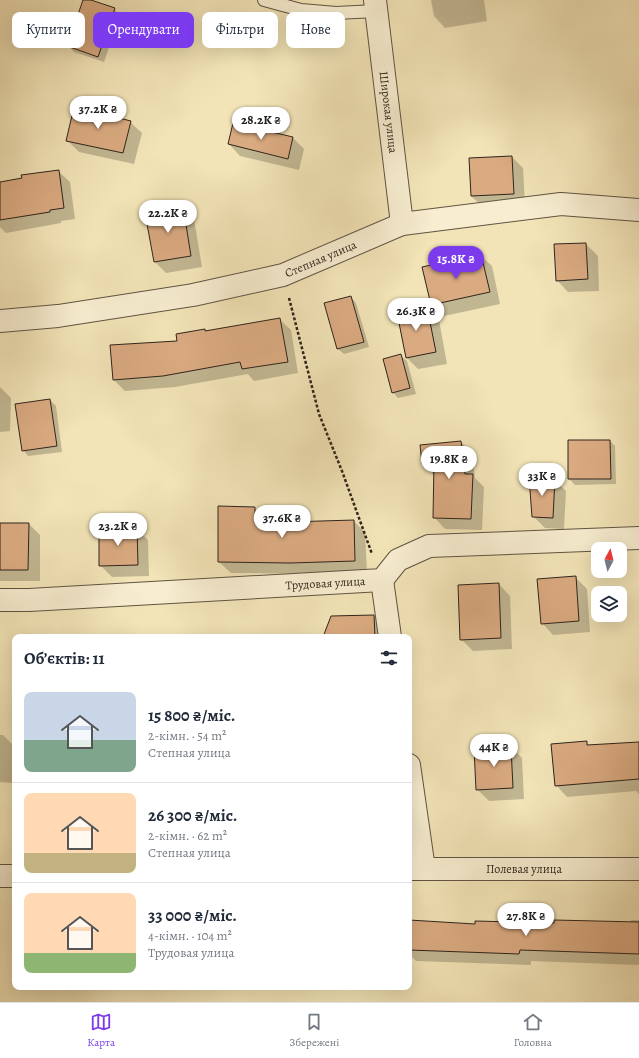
<!DOCTYPE html>
<html lang="uk">
<head>
<meta charset="utf-8">
<style>
  body { margin:0; font-family:Alegreya,serif; background:#f6f6f7; color:#1f2937; height:100vh; display:flex; flex-direction:column; font-size:15px; white-space:nowrap }
  * { box-sizing:border-box; margin:0 }
  p { font-size:13px; color:#747a83 }
  .icon { flex:none; width:22px; height:22px; fill:none; stroke:currentColor; stroke-width:2; stroke-linecap:round; stroke-linejoin:round }
  .map { position:relative; flex:1; overflow:hidden }
  .panel { position:absolute; left:12px; top:634px; width:400px; height:356px; display:flex; flex-direction:column; background:#fff; border-radius:8px; box-shadow:0 4px 16px #0002 }
  .panel>* { flex:none }
  .hud { position:absolute; left:12px; top:12px; width:400px; height:36px; display:flex; gap:8px }
  .needle { width:26px; rotate:7deg }
  .tools { position:absolute; left:591px; top:542px; display:grid; gap:8px }
  .tools a { display:grid; place-items:center; width:36px; height:36px; border-radius:8px; background:#fff; box-shadow:0 4px 16px #0002; font-size:20px }
  .price { position:absolute; translate:-50% -34px; padding:0 9px; border-radius:14px; background:#fff; color:#222; font-size:13px; line-height:26px; filter:drop-shadow(0 1px 2px #0008) }
  .price::after { content:''; position:absolute; left:50%; top:24px; width:12px; height:9px; margin-left:-6px; background:inherit; clip-path:polygon(0 0,100% 0,50% 100%) }
  .price.current { background:#7c3aed; color:#fff }
  ul { padding:0; list-style:none }
  li { display:flex; align-items:center; gap:12px; height:100px; padding:0 12px }
  li+li { border-top:1px solid #e0e1e3 }
  li span { display:grid; place-items:center; flex:none; width:112px; height:80px; border-radius:8px; color:#555 }
  li>.icon { margin-inline-start:auto }
  span .icon { width:48px; height:48px; fill:#fffc; stroke-width:1 }
  li b { font-size:17px }
  h2 { display:flex; justify-content:space-between; align-items:center; height:48px; padding:0 12px; font-size:17px }
  .tag { padding:0 14px; border-radius:8px; background:#fff; box-shadow:0 4px 16px #0002; font-size:14px; line-height:36px }
  .tag.current { background:#7c3aed; color:#fff }
  .menu { display:flex; justify-content:space-around; align-items:center; height:56px; border-top:1px solid #e0e1e3; background:#fff; font-size:11px; color:#747a83 }
  .menu a { display:grid; justify-items:center; gap:2px }
  .menu .current { color:#7c3aed }
  .map>svg:first-child { display:block }
  .shadow { fill:#0003 }
  .building { fill:#daaa81; stroke:#2f241c }
  .lines { fill:none; stroke-linecap:round; stroke-linejoin:round }
  .lane-casing { stroke:#605443; stroke-width:14 }
  .street-casing { stroke:#605443; stroke-width:24 }
  .path { stroke:#2f241c; stroke-width:2.5; stroke-dasharray:3 2; stroke-linecap:butt }
  .lane { stroke:#f7edd0; stroke-width:12 }
  .street { stroke:#f7edd0; stroke-width:22 }
  .labels { text-anchor:middle; dominant-baseline:central; stroke-width:4; stroke-linejoin:round; paint-order:stroke }
  .street-label { font-size:12px; fill:#2f241c; stroke:#f7edd0 }
</style>
</head>
<body>
<div class="map">
<svg width="639" height="1002" viewBox="0 0 639 1002">
  <rect width="100%" height="100%" fill="#f2e4b7"/>
  <filter id="stains"><feTurbulence type="fractalNoise" baseFrequency=".005" numOctaves="4"/><feColorMatrix values="0 0 0 0 .2 0 0 0 0 .09 0 0 0 0 .02 0 0 0 .5 -.17"/></filter>
  <radialGradient id="worn" r=".72"><stop offset=".6" stop-color="#630" stop-opacity="0"/><stop offset="1" stop-color="#630" stop-opacity=".3"/></radialGradient>
  <g class="shadow">
    <polygon points="84,0 88,0 114,9 120,15 104,62 74,52 68,46"/>
    <polygon points="431,0 484,0 487,21 445,28 434,16"/>
    <polygon points="130,122 142,133 134,164 79,152 67,140"/>
    <polygon points="293,138 304,149 299,170 240,156 229,144"/>
    <polygon points="512,157 523,168 525,205 483,207 471,196"/>
    <polygon points="58,171 70,182 75,219 61,221 61,223 6,233 0,227 0,183"/>
    <polygon points="182,208 194,219 202,267 166,273 155,262"/>
    <polygon points="586,244 598,256 599,291 568,292 557,280"/>
    <polygon points="480,255 492,266 500,304 444,316 432,305 424,267"/>
    <polygon points="351,297 356,303 369,347 344,354 338,349"/>
    <polygon points="427,308 439,320 447,364 418,369 407,358 398,314"/>
    <polygon points="279,319 291,330 298,373 254,381 248,374 175,387 125,391 113,379 178,342 204,330 206,331"/>
    <polygon points="401,356 407,361 416,394 398,398 393,392"/>
    <polygon points="0,387 11,398 10,431 0,432"/>
    <polygon points="50,400 56,406 62,452 28,456 23,450"/>
    <polygon points="610,441 615,446 616,484 575,485 569,479"/>
    <polygon points="461,442 472,453 475,478 484,487 482,530 445,529 434,517 435,476 423,464"/>
    <polygon points="554,479 566,491 564,529 545,528 533,516"/>
    <polygon points="254,508 266,519 266,524 354,521 365,533 367,572 302,574 231,573 219,562"/>
    <polygon points="0,524 29,524 40,535 40,581 0,581"/>
    <polygon points="136,528 148,540 149,576 112,577 100,565"/>
    <polygon points="575,577 587,589 590,632 553,635 542,623"/>
    <polygon points="499,584 510,596 512,649 473,651 461,639"/>
    <polygon points="374,616 380,622 380,637 324,637"/>
    <polygon points="0,735 3,735 14,746 13,783 0,782"/>
    <polygon points="586,742 590,746 639,743 639,794 636,791 567,797 556,785"/>
    <polygon points="511,747 522,758 524,799 489,801 477,789"/>
    <polygon points="631,920 639,920 639,965 531,961 531,965 416,961 409,954 409,921 476,925 631,923"/>
  </g>
  <g class="building">
    <polygon points="83,0 91,0 115,8 98,57 67,46"/>
    <polygon points="74,107 131,121 123,153 66,141"/>
    <polygon points="233,123 293,137 288,159 228,144"/>
    <polygon points="512,156 514,194 471,196 469,158"/>
    <polygon points="59,170 64,208 50,210 50,212 0,220 0,182 22,178 21,175"/>
    <polygon points="183,206 191,256 154,262 145,213"/>
    <polygon points="586,243 588,279 556,281 554,244"/>
    <polygon points="481,254 490,292 431,305 422,267"/>
    <polygon points="351,296 364,342 337,349 324,303"/>
    <polygon points="427,307 436,352 406,358 397,313"/>
    <polygon points="280,318 288,362 242,369 240,362 163,376 113,380 110,345 177,341 176,334 205,329 205,331"/>
    <polygon points="401,354 410,388 392,393 383,359"/>
    <polygon points="50,399 57,446 22,451 15,404"/>
    <polygon points="568,440 610,440 611,479 568,479"/>
    <polygon points="461,441 465,474 473,474 471,519 433,518 434,463 422,464 420,445"/>
    <polygon points="529,477 555,478 553,518 532,517"/>
    <polygon points="218,506 255,507 255,523 354,520 355,561 290,563 218,562"/>
    <polygon points="0,523 29,523 28,570 0,570"/>
    <polygon points="137,527 138,565 99,566 99,528"/>
    <polygon points="576,576 579,621 541,624 537,579"/>
    <polygon points="499,583 501,638 460,640 458,585"/>
    <polygon points="374,615 375,637 323,637 331,616"/>
    <polygon points="587,741 587,745 639,742 639,779 555,786 551,744"/>
    <polygon points="511,746 513,788 476,790 474,748"/>
    <polygon points="409,920 475,924 475,921 554,923 554,920 639,922 639,954 520,950 519,954 409,950"/>
  </g>
  <g class="lines">
    <g class="lane-casing">
      <polyline id="lane" points="264,0 301,10 336,13 376,11"/>
    </g>
    <g class="street-casing">
      <g id="street">
        <path id="s1" d="M375 0 402 224"/>
        <path id="s2" d="M0 321 58 316 193 295 283 275 402 224 561 204 639 210"/>
        <polyline points="382,580 390,637"/>
        <path id="s3" d="M0 600H29L382 580 398 560 429 546 639 538"/>
        <polyline points="409,765 424,869"/>
        <path id="s4" d="M409 869H639"/>
        <polyline points="0,876 15,876"/>
      </g>
    </g>
    <polyline class="path" points="289,298 319,414 342,471 372,554"/>
    <use href="#lane" class="lane"/>
    <use href="#street" class="street"/>
  </g>
  <g class="labels">
    <g class="street-label">
      <text stroke="none"><textPath href="#s1" startOffset="113">Широкая улица</textPath></text>
      <text stroke="none"><textPath href="#s2" startOffset="328">Степная улица</textPath></text>
      <text stroke="none"><textPath href="#s3" startOffset="326">Трудовая улица</textPath></text>
      <text stroke="none"><textPath href="#s4" startOffset="115">Полевая улица</textPath></text>
    </g>
  </g>
  <rect width="100%" height="100%" filter="url(#stains)"/>
  <rect width="100%" height="100%" fill="url(#worn)"/>
</svg>
<div class="tools">
<a><svg class="needle" viewBox="-14 -14 28 28"><path d="M0-13l5 13h-10z" fill="#e53935"/><path d="M0 13l5-13h-10z" fill="#747a83"/></svg></a>
<a><svg class="icon" aria-label="layers" viewBox="0 0 24 24"><path d="M12 4l9 5-9 5-9-5zM3 14l9 5 9-5"/></svg></a>
</div>
<b class="price" style="left:98px;top:130px">37.2K ₴</b>
<b class="price" style="left:261px;top:141px">28.2K ₴</b>
<b class="price" style="left:168px;top:234px">22.2K ₴</b>
<b class="price current" style="left:456px;top:280px">15.8K ₴</b>
<b class="price" style="left:416px;top:332px">26.3K ₴</b>
<b class="price" style="left:449px;top:480px">19.8K ₴</b>
<b class="price" style="left:542px;top:497px">33K ₴</b>
<b class="price" style="left:282px;top:539px">37.6K ₴</b>
<b class="price" style="left:118px;top:547px">23.2K ₴</b>
<b class="price" style="left:494px;top:768px">44K ₴</b>
<b class="price" style="left:526px;top:937px">27.8K ₴</b>
<div class="hud">
<a class="tag">Купити</a>
<a class="tag current">Орендувати</a>
<a class="tag">Фільтри</a>
<a class="tag">Нове</a>
</div>
<section class="panel">
<h2>Об’єктів: 11<svg class="icon" aria-label="filters" viewBox="0 0 24 24"><path d="M4 7h16M4 17h16"/><circle cx="9" cy="7" r="2"/><circle cx="15" cy="17" r="2"/></svg></h2>
<ul>
<li><span style="background:linear-gradient(#c9d6e8 60%,#7fa58c 0)"><svg class="icon" aria-label="home" viewBox="0 0 24 24"><path d="M3 11l9-7 9 7M6 9v11h12V9"/></svg></span><div><b>15 800 ₴/міс.</b><p>2-кімн. · 54 m²</p><p>Степная улица</p></div></li>
<li><span style="background:linear-gradient(#ffd9b3 75%,#c2b280 0)"><svg class="icon" aria-label="home" viewBox="0 0 24 24"><path d="M3 11l9-7 9 7M6 9v11h12V9"/></svg></span><div><b>26 300 ₴/міс.</b><p>2-кімн. · 62 m²</p><p>Степная улица</p></div></li>
<li><span style="background:linear-gradient(#ffd9b3 75%,#8fb573 0)"><svg class="icon" aria-label="home" viewBox="0 0 24 24"><path d="M3 11l9-7 9 7M6 9v11h12V9"/></svg></span><div><b>33 000 ₴/міс.</b><p>4-кімн. · 104 m²</p><p>Трудовая улица</p></div></li>
</ul>
</section>
</div>
<nav class="menu">
<a class="current"><svg class="icon" aria-label="map" viewBox="0 0 24 24"><path d="M3 6l6-2 6 2 6-2v14l-6 2-6-2-6 2zM9 4v14M15 6v14"/></svg>Карта</a>
<a><svg class="icon" aria-label="saved" viewBox="0 0 24 24"><path d="M7 4h10v16l-5-4-5 4z"/></svg>Збережені</a>
<a><svg class="icon" aria-label="home" viewBox="0 0 24 24"><path d="M3 11l9-7 9 7M6 9v11h12V9"/></svg>Головна</a>
</nav>
</body>
</html>
